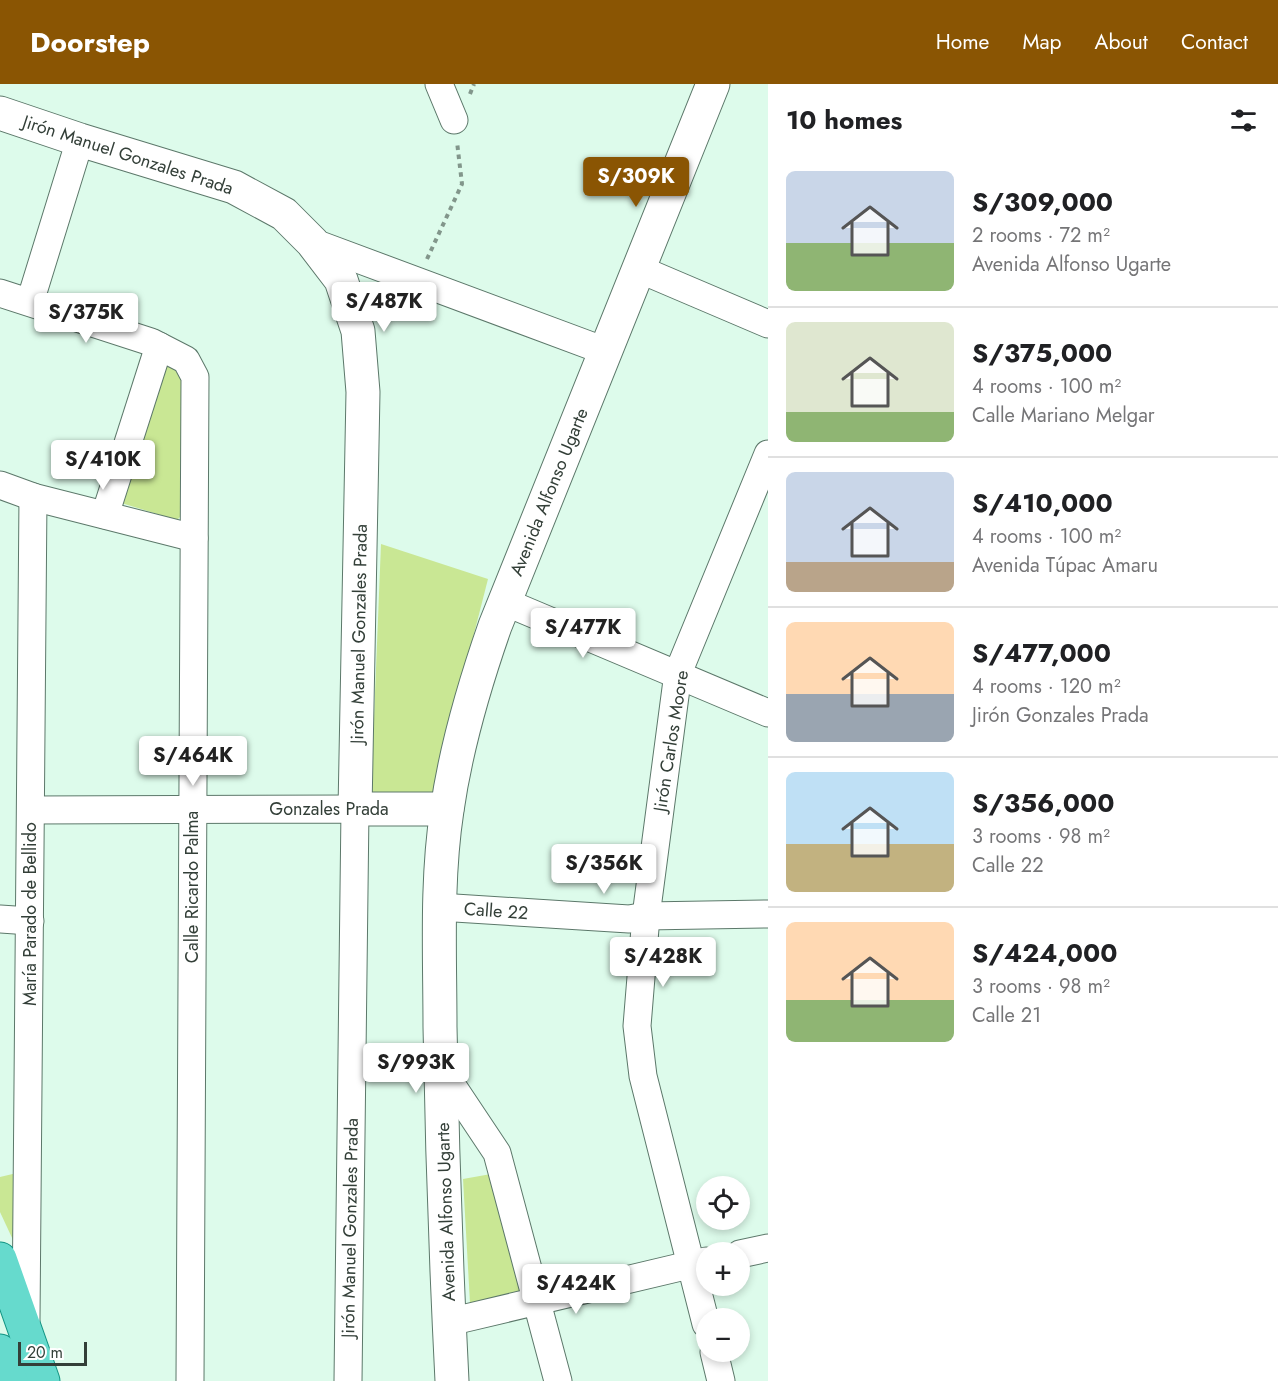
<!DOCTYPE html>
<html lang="en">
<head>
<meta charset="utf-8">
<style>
  body { margin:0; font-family:Jost,sans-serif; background:#f6f6f6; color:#202124; height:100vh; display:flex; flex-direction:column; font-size:22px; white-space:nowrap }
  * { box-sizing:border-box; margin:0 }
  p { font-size:20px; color:#757577 }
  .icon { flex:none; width:33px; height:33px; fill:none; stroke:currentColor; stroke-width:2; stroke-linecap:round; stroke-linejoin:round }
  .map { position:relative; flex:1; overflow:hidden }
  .details { display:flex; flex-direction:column; background:#fff; width:510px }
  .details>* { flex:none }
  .tools { position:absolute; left:696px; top:1092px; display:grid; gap:12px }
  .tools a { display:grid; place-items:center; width:54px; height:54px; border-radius:50%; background:#fff; box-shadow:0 3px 9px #0003; font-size:30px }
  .scale { position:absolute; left:18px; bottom:15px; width:69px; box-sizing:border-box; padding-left:6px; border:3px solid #333f38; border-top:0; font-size:16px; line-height:21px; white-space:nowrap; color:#333f38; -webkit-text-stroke:4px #fff; paint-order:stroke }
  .price { position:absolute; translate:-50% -51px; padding:0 14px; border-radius:6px; background:#fff; color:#222; font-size:20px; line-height:39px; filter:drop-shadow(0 2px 3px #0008) }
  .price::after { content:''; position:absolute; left:50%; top:36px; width:18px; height:14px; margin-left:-9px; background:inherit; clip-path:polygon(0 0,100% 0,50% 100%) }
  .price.current { background:#8a5503; color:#fff }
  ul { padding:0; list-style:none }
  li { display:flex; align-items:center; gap:18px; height:150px; padding:0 18px }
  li+li { border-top:2px solid #e0e0e0 }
  li span { display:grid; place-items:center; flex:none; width:168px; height:120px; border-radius:9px; color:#555 }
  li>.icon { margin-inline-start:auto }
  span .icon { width:72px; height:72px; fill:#fffc; stroke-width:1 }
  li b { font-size:26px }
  h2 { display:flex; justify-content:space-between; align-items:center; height:72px; padding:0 18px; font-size:26px }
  header { display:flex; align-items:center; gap:36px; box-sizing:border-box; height:84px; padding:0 30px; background:#8a5503; color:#fff }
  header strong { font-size:28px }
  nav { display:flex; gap:33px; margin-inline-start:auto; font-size:21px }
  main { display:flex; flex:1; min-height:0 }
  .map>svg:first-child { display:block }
  .green { fill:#c9e794 }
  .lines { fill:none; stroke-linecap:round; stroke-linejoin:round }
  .street-casing { stroke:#5c786a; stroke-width:29 }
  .secondary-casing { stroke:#5c786a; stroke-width:35 }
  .primary-casing { stroke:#129483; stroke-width:35 }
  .path { stroke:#82968b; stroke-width:4; stroke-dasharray:4.5 4.5; stroke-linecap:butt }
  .street { stroke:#fff; stroke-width:27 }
  .secondary { stroke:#fff; stroke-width:33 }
  .primary { stroke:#66dacd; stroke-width:33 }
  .labels { text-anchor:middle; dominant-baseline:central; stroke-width:6; stroke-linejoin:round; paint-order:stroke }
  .street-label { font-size:18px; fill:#333f38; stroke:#fff }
</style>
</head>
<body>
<header>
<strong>Doorstep</strong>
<nav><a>Home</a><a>Map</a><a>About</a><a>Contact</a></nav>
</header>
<main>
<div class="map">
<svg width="768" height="1297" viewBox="0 0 768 1297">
  <rect width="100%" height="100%" fill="#ddfbeb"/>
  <g class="green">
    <polygon points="162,270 185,285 184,429 177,436 118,418"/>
    <polygon points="381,460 488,495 433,710 371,709"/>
    <polygon points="21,1088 20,1171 0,1128 0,1093"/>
    <polygon points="491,1090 525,1209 470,1219 463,1095"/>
  </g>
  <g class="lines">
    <g class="street-casing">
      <g id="street">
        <polyline points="439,0 454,36"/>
        <polyline points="312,158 605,267"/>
        <polyline points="639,185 768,240"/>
        <polyline points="0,209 151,258 186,276 195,293 190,1297"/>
        <polyline points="30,218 80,56"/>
        <polyline points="0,401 33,413 194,454"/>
        <polyline points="105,431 159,262"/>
        <polyline points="505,518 768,629"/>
        <polyline points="31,726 355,725 348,1297"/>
        <polyline points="439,823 629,835 646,832 768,830"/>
        <polyline points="0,835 30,837"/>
        <polyline points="441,985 497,1069 558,1297"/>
        <polyline points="740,1170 768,1164"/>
        <polyline points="26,1236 33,413"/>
        <polyline points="449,1238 706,1177"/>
        <polyline points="706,1240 643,992 637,942 646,832 678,589 768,370"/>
        <polyline points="714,1268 721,1297"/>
      </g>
    </g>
    <g class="secondary-casing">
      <g id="secondary">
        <polyline points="0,29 80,56 234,103 284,130 312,158 341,196 358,247 363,308 355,725 447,725"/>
        <path d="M452 1297C446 1179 442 1061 440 943 440 871 436 798 447 726 456 663 474 602 495 542L713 0"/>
      </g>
    </g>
    <g class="primary-casing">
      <g id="primary">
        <polyline points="0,1175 43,1297"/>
        <polyline points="0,1267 11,1297"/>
      </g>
    </g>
    <g class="path">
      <polyline points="470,10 474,0"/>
      <polyline points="427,175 462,100 457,58"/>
    </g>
    <use href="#street" class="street"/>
    <use href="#secondary" class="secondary"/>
    <use href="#primary" class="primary"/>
  </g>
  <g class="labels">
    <g class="street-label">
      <text transform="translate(128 71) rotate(18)">Jirón Manuel Gonzales Prada</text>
      <text transform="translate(549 408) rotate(-68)">Avenida Alfonso Ugarte</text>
      <text transform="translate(359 550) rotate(-89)">Jirón Manuel Gonzales Prada</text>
      <text transform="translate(671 657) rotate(-81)">Jirón Carlos Moore</text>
      <text x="329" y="725">Gonzales Prada</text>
      <text transform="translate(192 803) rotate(-90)">Calle Ricardo Palma</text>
      <text transform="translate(496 827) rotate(4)">Calle 22</text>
      <text transform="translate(30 830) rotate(-90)">María Parado de Bellido</text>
      <text transform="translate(446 1128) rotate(-92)">Avenida Alfonso Ugarte</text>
      <text transform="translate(350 1144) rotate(-89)">Jirón Manuel Gonzales Prada</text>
    </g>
  </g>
</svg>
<div class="tools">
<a><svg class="icon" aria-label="locate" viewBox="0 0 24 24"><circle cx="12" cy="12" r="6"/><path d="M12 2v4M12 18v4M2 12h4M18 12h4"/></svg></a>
<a>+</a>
<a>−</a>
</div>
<div class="scale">20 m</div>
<b class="price current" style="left:636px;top:124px">S/309K</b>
<b class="price" style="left:384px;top:249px">S/487K</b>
<b class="price" style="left:86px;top:260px">S/375K</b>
<b class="price" style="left:103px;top:407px">S/410K</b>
<b class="price" style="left:583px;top:575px">S/477K</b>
<b class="price" style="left:193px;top:703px">S/464K</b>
<b class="price" style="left:604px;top:811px">S/356K</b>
<b class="price" style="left:663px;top:904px">S/428K</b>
<b class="price" style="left:416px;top:1010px">S/993K</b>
<b class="price" style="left:576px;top:1231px">S/424K</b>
</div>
<section class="details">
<h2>10 homes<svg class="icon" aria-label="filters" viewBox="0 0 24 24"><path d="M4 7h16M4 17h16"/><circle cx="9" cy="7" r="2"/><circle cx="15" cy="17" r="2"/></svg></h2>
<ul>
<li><span style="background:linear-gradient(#c9d6e8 60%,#8fb573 0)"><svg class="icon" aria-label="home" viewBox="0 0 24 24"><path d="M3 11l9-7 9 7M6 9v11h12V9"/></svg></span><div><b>S/309,000</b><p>2 rooms · 72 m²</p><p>Avenida Alfonso Ugarte</p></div></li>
<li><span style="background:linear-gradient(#dfe7d0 75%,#8fb573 0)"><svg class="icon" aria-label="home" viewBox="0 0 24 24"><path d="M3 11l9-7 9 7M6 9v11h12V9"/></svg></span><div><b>S/375,000</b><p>4 rooms · 100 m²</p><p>Calle Mariano Melgar</p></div></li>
<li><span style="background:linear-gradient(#c9d6e8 75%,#b9a48a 0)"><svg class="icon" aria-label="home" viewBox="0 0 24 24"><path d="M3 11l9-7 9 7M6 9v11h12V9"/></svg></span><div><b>S/410,000</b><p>4 rooms · 100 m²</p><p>Avenida Túpac Amaru</p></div></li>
<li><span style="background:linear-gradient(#ffd9b3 60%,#9aa5b1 0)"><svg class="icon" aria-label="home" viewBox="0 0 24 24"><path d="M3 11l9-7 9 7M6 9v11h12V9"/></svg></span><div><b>S/477,000</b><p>4 rooms · 120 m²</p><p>Jirón Gonzales Prada</p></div></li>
<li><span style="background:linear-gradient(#bfe0f5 60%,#c2b280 0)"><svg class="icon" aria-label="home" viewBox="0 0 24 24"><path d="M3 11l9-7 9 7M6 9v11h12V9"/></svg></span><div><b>S/356,000</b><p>3 rooms · 98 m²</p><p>Calle 22</p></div></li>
<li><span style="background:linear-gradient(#ffd9b3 65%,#8fb573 0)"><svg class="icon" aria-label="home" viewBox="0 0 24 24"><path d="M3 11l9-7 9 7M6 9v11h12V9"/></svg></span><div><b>S/424,000</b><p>3 rooms · 98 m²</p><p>Calle 21</p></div></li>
</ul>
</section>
</main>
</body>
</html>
